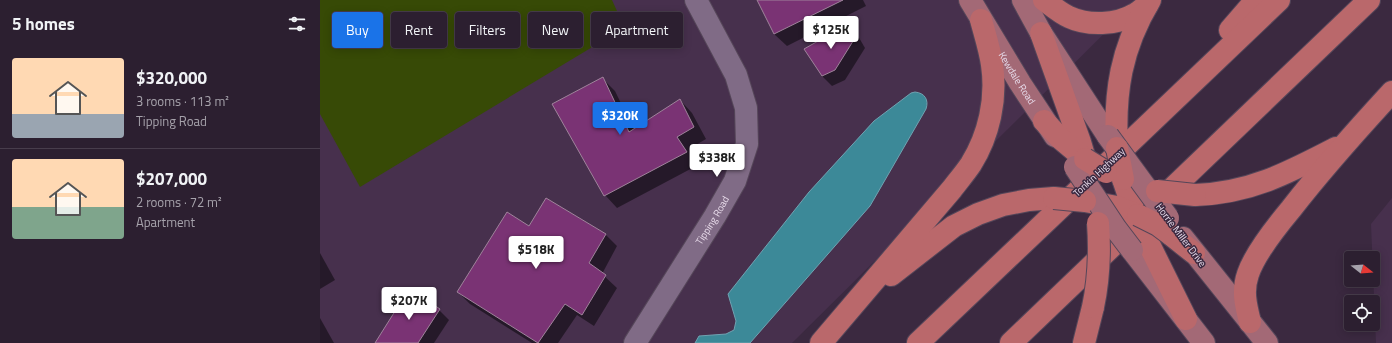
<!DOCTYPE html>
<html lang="en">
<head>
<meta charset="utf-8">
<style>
  body { margin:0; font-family:"Titillium Web",sans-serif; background:#342738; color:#f1f3f6; height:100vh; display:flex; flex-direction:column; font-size:15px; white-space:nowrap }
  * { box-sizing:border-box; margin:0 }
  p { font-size:13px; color:#a6a2ab }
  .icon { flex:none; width:22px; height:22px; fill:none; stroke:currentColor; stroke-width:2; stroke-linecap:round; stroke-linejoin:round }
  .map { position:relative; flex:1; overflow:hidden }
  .side { display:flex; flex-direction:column; background:#2c1f30; width:320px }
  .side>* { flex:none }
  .top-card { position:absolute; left:12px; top:12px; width:380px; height:36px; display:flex; gap:8px }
  .needle { width:26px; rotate:107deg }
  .buttons { position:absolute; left:1024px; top:251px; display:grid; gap:8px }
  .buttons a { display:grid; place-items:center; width:36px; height:36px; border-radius:4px; background:#2c1f30; box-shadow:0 2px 10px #0003,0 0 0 1px #483d4c; font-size:20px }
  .price { position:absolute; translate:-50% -34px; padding:0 9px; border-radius:4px; background:#fff; color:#222; font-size:13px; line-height:26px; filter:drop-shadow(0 1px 2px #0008) }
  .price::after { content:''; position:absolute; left:50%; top:24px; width:12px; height:9px; margin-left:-6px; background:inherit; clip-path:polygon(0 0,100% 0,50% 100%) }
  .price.selected { background:#1a73e8; color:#fff }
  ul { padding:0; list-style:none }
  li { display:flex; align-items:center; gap:12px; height:100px; padding:0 12px }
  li+li { border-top:1px solid #483d4c }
  li span { display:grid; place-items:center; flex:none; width:112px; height:80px; border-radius:4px; color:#555 }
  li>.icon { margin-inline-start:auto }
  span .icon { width:48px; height:48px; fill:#fffc; stroke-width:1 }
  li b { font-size:17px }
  h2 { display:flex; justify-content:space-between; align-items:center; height:48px; padding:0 12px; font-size:17px }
  .tag { padding:0 14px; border-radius:4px; background:#2c1f30; box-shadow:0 2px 10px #0003,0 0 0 1px #483d4c; font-size:14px; line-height:36px }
  .tag.selected { background:#1a73e8; color:#fff }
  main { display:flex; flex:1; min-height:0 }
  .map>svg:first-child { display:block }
  .built { fill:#47304d }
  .green { fill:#374a06 }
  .water { fill:#3c8998; stroke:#70a2b1 }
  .shadow { fill:#0007 }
  .building { fill:#7a3374; stroke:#9f839b }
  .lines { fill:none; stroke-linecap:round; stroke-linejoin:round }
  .minor-casing { stroke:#554659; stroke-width:24 }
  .major-casing { stroke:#554659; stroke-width:24 }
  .highway-casing { stroke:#554659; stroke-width:24 }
  .minor { stroke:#806b86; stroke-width:22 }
  .major { stroke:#a36976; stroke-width:22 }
  .highway { stroke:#ba686b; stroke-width:22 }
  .major-bridge-casing { stroke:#554659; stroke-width:24; stroke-linecap:butt }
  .highway-bridge-casing { stroke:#554659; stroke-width:24; stroke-linecap:butt }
  .major-bridge { stroke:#a36976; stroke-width:22 }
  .highway-bridge { stroke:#ba686b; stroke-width:22 }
  .labels { text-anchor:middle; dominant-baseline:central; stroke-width:3; stroke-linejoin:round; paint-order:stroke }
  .street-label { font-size:10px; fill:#e8dceb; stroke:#3b2940 }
</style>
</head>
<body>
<main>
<section class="side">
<h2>5 homes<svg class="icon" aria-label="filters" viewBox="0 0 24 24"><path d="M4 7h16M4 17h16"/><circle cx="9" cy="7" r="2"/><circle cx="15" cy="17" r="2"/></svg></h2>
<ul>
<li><span style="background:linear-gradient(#ffd9b3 70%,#9aa5b1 0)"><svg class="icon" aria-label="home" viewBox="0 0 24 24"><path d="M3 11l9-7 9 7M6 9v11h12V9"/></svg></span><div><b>$320,000</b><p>3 rooms · 113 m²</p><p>Tipping Road</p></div></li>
<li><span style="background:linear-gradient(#ffd9b3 60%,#7fa58c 0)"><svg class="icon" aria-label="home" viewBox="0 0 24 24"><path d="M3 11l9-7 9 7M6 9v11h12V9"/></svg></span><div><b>$207,000</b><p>2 rooms · 72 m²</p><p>Apartment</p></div></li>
</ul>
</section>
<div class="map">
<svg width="1072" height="343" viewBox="0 0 1072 343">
  <rect width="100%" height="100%" fill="#3b2940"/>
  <g class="built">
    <polygon points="0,0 818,0 472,343 0,343"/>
    <polygon points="1072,198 1072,343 1056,343 1051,224"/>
  </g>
  <polygon class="green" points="0,0 292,0 297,11 297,27 289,37 40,187 0,114"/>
  <path class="water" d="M595 92C605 93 609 100 606 109L550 206 430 343H375L379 336 406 334 414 330 416 321 408 294 489 192 554 121 591 93Z"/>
  <g class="shadow">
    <polygon points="438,0 543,0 546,6 467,46 454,34"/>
    <polygon points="528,26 538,36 545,48 525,80 512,86 502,76"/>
    <polygon points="282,78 295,91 314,130 360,100 372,113 386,139 369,149 378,165 297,208 285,195"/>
    <polygon points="210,227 285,234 297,246 282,274 297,288 274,326 257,315 238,343 212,343 150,304 138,292"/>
    <polygon points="0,253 15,280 0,289"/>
    <polygon points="89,290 119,310 129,320 114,343 56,343"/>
    <polygon points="0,318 14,343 0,343"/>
  </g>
  <g class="building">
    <polygon points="437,0 523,0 454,34"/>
    <polygon points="528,24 535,38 515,70 502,76 484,49"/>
    <polygon points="283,77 309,132 360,99 374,127 357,137 367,152 284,196 232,104"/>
    <polygon points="226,198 286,234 269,263 286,275 262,315 245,304 218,343 137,292 187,212 209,226"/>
    <polygon points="89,289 120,309 98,343 55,343"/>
  </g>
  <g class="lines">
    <g class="minor-casing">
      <g id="minor">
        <path id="s1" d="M315 343 395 216 415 181 427 144 426 108 416 75 376 0"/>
      </g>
    </g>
    <g class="major-casing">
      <g id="major">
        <path id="s2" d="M650 0 700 83 735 136"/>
        <polyline points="703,0 721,33 788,136"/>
        <polyline points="863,238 947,343"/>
        <polyline points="812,250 884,343"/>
      </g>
    </g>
    <g class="highway-casing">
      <g id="highway">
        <path d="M724 0C732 6 740 13 749 17 768 26 797 25 815 14 819 12 823 8 827 5"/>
        <polyline points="910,30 936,0"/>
        <polyline points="721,33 760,142 765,159"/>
        <polyline points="724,121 741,139 765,159"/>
        <path d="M797 148C794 92 801 48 830 0"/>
        <polyline points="786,165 959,0"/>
        <polyline points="803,179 815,214"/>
        <path d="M875 195C930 193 968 173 1016 148"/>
        <polyline points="765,201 797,207 818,215"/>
        <polyline points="819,224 866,319"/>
        <polyline points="850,234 874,253"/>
        <polyline points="571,275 634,226 658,214 683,205 709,200 734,198"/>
        <path d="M930 322C926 306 922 291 928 274 935 253 956 227 971 209 1003 168 1037 130 1072 92"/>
        <path d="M501 343 632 189C638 181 645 173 651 164 669 135 677 99 672 65 670 50 665 35 661 20"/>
        <polyline points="598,343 761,188"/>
        <polyline points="691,343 1049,0"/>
        <polyline points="764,343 773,307"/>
      </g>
    </g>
    <use href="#minor" class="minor"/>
    <use href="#major" class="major"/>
    <use href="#highway" class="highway"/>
    <g class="major-bridge-casing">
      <g id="major-bridge">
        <polyline points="788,136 848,218"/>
        <polyline points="755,167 796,229 812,250"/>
      </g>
    </g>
    <g class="highway-bridge-casing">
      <g id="highway-bridge">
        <polyline points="797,148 803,179"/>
        <polyline points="765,159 786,172"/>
        <polyline points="837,191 875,195"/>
        <polyline points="734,198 765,201"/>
        <polyline points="818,215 838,225 850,234"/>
        <path d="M773 307C779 279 780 251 778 223"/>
      </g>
    </g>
    <use href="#major-bridge" class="major-bridge"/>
    <use href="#highway-bridge" class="highway-bridge"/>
  </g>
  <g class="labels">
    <g class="street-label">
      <text stroke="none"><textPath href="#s2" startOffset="91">Kewdale Road</textPath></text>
      <text transform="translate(779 172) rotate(-43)">Tonkin Highway</text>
      <text stroke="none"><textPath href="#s1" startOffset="145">Tipping Road</textPath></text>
      <text transform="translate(861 235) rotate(53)">Horrie Miller Drive</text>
    </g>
  </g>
</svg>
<div class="buttons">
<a><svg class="needle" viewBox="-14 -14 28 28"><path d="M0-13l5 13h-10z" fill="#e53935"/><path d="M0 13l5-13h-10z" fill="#a6a2ab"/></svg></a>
<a><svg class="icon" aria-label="locate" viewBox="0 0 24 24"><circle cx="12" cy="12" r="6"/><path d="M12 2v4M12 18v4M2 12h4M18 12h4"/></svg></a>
</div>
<b class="price" style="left:511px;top:50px">$125K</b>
<b class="price selected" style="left:300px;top:136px">$320K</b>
<b class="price" style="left:397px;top:178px">$338K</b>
<b class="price" style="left:216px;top:270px">$518K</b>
<b class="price" style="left:89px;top:321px">$207K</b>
<div class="top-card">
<a class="tag selected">Buy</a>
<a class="tag">Rent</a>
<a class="tag">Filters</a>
<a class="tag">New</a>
<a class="tag">Apartment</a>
</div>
</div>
</main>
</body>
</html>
